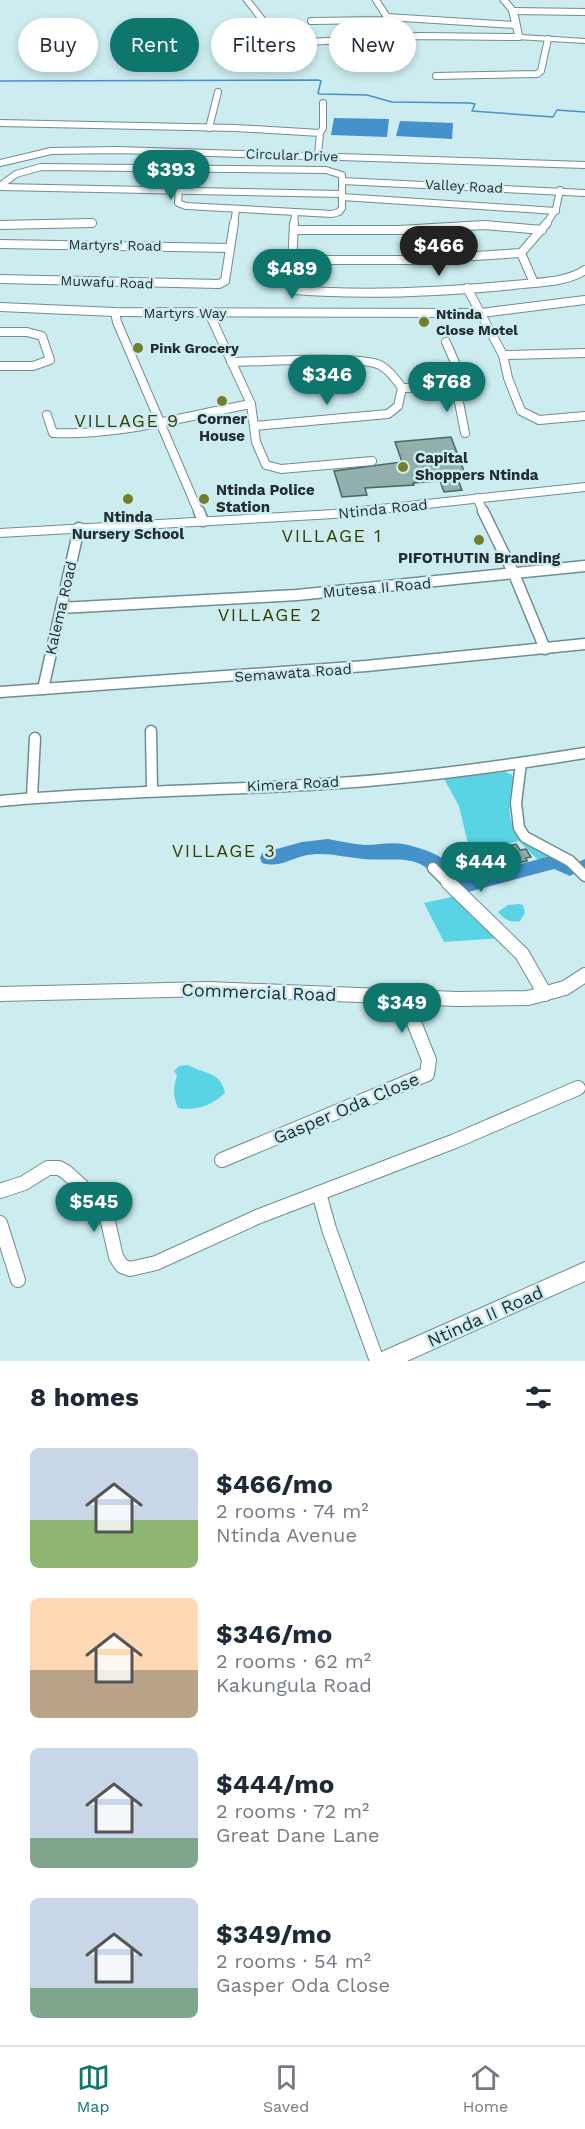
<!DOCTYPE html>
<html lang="en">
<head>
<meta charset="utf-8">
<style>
  body { margin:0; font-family:"Work Sans",sans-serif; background:#f6f6f7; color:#1f2937; height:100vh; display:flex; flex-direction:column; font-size:22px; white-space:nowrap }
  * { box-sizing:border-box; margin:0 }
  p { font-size:20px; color:#747a83 }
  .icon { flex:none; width:33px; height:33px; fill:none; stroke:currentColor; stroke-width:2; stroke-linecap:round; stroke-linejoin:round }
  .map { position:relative; height:1361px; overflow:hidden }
  .sheet { display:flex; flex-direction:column; background:#fff; flex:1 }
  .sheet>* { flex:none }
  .hud { position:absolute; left:18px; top:18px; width:549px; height:54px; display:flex; gap:12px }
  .price { position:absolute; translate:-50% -51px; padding:0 14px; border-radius:21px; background:#0f766e; color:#fff; font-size:20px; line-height:39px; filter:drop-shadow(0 2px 3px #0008) }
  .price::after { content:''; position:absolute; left:50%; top:36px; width:18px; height:14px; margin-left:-9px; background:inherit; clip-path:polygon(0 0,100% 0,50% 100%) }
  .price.active { background:#222; color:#fff }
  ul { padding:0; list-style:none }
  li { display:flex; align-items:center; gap:18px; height:150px; padding:0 30px }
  li span { display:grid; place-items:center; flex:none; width:168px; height:120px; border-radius:9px; color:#555 }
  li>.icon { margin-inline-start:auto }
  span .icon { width:72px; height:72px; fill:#fffc; stroke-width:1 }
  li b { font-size:26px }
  h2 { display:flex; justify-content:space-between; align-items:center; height:72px; padding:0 30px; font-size:26px }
  .chip { padding:0 21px; border-radius:27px; background:#fff; box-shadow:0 3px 9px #0003; font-size:21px; line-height:54px }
  .chip.active { background:#0f766e; color:#fff }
  .tab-bar { display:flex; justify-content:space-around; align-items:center; height:84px; border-top:2px solid #e0e1e3; background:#fff; font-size:16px; color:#747a83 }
  .tab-bar a { display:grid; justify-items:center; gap:3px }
  .tab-bar .active { color:#0f766e }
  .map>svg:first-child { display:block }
  .green { fill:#58d4e5 }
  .water { fill:#4591cc }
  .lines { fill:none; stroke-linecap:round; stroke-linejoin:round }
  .stream { stroke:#4591cc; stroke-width:1.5 }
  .river { fill:#4591cc; fill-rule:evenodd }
  .building { fill:#91afac; stroke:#4b6764; stroke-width:1.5 }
  .minor-far3-casing { stroke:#708d91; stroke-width:8 }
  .minor-far2-casing { stroke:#708d91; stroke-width:10 }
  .minor-far1-casing { stroke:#708d91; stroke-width:13 }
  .minor-casing { stroke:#708d91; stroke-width:16 }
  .tertiary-casing { stroke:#708d91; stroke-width:2 }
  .secondary-casing { stroke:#708d91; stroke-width:2 }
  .minor-far3 { stroke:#fff; stroke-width:6 }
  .minor-far2 { stroke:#fff; stroke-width:8 }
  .minor-far1 { stroke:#fff; stroke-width:10 }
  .minor { stroke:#fff; stroke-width:14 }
  .tertiary { fill:#fff; fill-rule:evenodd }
  .secondary { fill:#fff; fill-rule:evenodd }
  .poi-dot { fill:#757e2a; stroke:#ccecf0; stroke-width:2 }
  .labels { text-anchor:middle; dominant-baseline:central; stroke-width:5; stroke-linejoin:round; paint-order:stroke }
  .far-street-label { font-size:14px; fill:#222e30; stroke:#ccecf0 }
  .far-poi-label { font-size:14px; font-weight:bold; fill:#222e30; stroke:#ccecf0; text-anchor:start }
  .poi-label { font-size:15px; font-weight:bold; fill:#222e30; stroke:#ccecf0 }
  .street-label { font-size:15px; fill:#222e30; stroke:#ccecf0 }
  .quarter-label { font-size:18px; letter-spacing:1.5px; fill:#383d00; stroke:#ccecf0 }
  .near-street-label { font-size:18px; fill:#222e30; stroke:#ccecf0 }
</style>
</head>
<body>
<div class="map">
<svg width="585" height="1361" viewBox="0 0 585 1361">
  <rect width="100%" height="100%" fill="#ccecf0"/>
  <g class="green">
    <path d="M505 772 511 774 513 777C510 798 505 818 518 835L561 858 542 864 519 841 470 852 459 806 443 777Z"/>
    <polygon points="456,896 502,938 444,942 424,903"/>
    <path d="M519 904 523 905 525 913 520 921C510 923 505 920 498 912L508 905Z"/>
    <path d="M188 1065C205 1074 221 1072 225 1093 210 1106 198 1111 178 1108 173 1095 173 1089 177 1075L174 1071 179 1066Z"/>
  </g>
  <g class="water">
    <polygon points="334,118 389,119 387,137 331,135"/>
    <polygon points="400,121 453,123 452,139 396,136"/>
  </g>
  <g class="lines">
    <polyline class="stream" points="0,81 318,80 321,81 318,93 320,94 367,95 392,102 470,103 475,104 472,111 553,117 557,110 585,112"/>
    <path class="river" d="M328 839C340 841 353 844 365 845 378 845 391 842 403 844 423 848 455 858 459 880L555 855 576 863 585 859V874L577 872 570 876 554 869 461 894 454 892 452 885 443 884C417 851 400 862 363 859 342 857 324 851 303 856 288 860 278 868 262 863L260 858 262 853 302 842Z"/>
  </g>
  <g class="building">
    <polygon points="451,437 466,476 457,477 462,490 444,492 440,481 413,483 414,485 365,488 367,495 342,497 334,471 402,462 395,442"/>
    <polygon points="516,844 520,850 526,849 531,857 526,858 527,861 455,876 446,860"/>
  </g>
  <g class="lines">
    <g class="minor-far3-casing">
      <g id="minor-far3">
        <polyline points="247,0 275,36 289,43 420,36 519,37"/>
        <polyline points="513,11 585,12"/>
        <polyline points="387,17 515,25"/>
        <polyline points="311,21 386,20 387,17 376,0"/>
        <polyline points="436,76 537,74 541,71 548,39"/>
        <polyline points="0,123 235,128 320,133 318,156"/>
        <polyline points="209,128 218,92"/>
        <polyline points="320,133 323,128 323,103"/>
        <polyline points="0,163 51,151 118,150 585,165"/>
        <polyline points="342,181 585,193"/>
        <polyline points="0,186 16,174 41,167 326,170 342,175 342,208 339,212 332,214 186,206 178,203 179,189"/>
        <polyline points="0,187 342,194"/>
        <polyline points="342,197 556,211"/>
        <polyline points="23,224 92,223"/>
        <polyline points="234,224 236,210"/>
        <polyline points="294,224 295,212"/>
        <polyline points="546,224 556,209 560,190"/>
      </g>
    </g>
    <g class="minor-far2-casing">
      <g id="minor-far2">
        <path d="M294 223 291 287 295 290C368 296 441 292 514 285 538 282 565 283 585 270"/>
        <polyline points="0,225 92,223"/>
        <polyline points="294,230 399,230 484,225 542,230"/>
        <polyline points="0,244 230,248"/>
        <polyline points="292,260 413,260 521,253"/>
        <polyline points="0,279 219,284 225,281 234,223"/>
        <polyline points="534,283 521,253 547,223"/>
        <polyline points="467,288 503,355 508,378 521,411 539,420 585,416"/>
        <polyline points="0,307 115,312 481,313 585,300"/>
        <polyline points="115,312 117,322 199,513"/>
        <polyline points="209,313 251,404 256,442 266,465 281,469 372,461"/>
        <polyline points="0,332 27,332 42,336 50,360 33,366 0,366"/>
        <polyline points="503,355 585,353"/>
        <path d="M231 362C257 362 362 355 380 365 389 370 396 379 402 388L398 406 388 414 254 426"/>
        <polyline points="456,387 465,433"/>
        <polyline points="402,388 456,387 463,381 446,342"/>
        <path d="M47 415 53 433C119 436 186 416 251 404"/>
        <polyline points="477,498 484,513"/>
      </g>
    </g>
    <g class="minor-far1-casing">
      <g id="minor-far1">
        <polyline points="199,511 203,521"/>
        <polyline points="483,511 514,574 545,649"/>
        <polyline points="61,608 297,595 585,566"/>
        <polyline points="43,689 79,528"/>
        <polyline points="0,692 366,666 585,644"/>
        <polyline points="151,731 152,790"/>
        <polyline points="521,763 516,803 519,828 525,837 570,861 585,876"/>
        <polyline points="32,797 35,738"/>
        <path d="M0 801C107 791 215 791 323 784 411 779 498 767 585 753"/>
        <polyline points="433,868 449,884"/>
      </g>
    </g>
    <g class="minor-casing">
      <g id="minor">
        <polyline points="448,882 522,954 545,994"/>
        <polyline points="0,994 209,989 457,999 528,998 565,988 585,975"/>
        <polyline points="222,1160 427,1074 429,1060 413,1020 409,996"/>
        <polyline points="0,1191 24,1183 48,1168 59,1168 66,1172 100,1203 107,1217 116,1257 122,1266 130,1269 156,1263 257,1217 455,1141 578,1088"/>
        <polyline points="319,1193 329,1229 377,1361"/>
        <polyline points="0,1223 18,1280"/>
      </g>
    </g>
    <g class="tertiary-casing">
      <g id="tertiary">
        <polygon points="500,0 508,0 517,11 522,35 585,39 585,43 516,39 509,11"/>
        <polygon points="585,1262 585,1281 407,1361 374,1361 377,1354"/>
      </g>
    </g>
    <g class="secondary-casing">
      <polygon id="secondary" points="585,483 585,491 334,518 0,537 0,529 334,510"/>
    </g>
    <use href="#minor-far3" class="minor-far3"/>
    <use href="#minor-far2" class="minor-far2"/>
    <use href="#minor-far1" class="minor-far1"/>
    <use href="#minor" class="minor"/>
    <use href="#tertiary" class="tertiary"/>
    <use href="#secondary" class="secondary"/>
  </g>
  <g class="poi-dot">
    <circle cx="424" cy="322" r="6"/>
    <circle cx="138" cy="348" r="6"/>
    <circle cx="222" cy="401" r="6"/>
    <circle cx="403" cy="467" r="6"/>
    <circle cx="128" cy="499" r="6"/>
    <circle cx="204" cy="499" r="6"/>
    <circle cx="479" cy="540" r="6"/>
  </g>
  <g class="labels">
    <g class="far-street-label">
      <text transform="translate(292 155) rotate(2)">Circular Drive</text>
      <text transform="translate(464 186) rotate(3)">Valley Road</text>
      <text transform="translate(115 245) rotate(1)">Martyrs' Road</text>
      <text transform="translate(107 282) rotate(2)">Muwafu Road</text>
      <text x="185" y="313">Martyrs Way</text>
    </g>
    <g class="far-poi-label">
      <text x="436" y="314">Ntinda<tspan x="436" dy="16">Close Motel</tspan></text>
      <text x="150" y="348">Pink Grocery</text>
    </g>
    <g class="poi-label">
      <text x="222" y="419">Corner<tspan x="222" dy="17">House</tspan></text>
      <text x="415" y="458" text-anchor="start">Capital<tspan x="415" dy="17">Shoppers Ntinda</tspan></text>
      <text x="216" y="490" text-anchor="start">Ntinda Police<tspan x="216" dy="17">Station</tspan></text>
      <text x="128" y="517">Ntinda<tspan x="128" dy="17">Nursery School</tspan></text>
      <text x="479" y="558">PIFOTHUTIN Branding</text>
    </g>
    <g class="street-label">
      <text transform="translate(383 509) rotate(-6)">Ntinda Road</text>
      <text transform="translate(377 588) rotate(-5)">Mutesa II Road</text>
      <text transform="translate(61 608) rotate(-77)">Kalema Road</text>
      <text transform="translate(293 673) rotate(-4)">Semawata Road</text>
      <text transform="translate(293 784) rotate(-3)">Kimera Road</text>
    </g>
    <g class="quarter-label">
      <text x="127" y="420">VILLAGE 9</text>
      <text x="332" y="535">VILLAGE 1</text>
      <text x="270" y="614">VILLAGE 2</text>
      <text x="224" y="850">VILLAGE 3</text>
    </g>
    <g class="near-street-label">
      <text transform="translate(259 992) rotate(2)">Commercial Road</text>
      <text transform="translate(346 1108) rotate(-23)">Gasper Oda Close</text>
      <text transform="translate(485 1316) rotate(-24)">Ntinda II Road</text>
    </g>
  </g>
</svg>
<b class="price" style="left:171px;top:201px">$393</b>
<b class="price active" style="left:439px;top:277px">$466</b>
<b class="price" style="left:292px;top:300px">$489</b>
<b class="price" style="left:327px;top:406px">$346</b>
<b class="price" style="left:447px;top:413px">$768</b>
<b class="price" style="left:481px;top:893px">$444</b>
<b class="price" style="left:402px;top:1034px">$349</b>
<b class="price" style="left:94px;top:1233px">$545</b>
<div class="hud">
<a class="chip">Buy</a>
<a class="chip active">Rent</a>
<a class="chip">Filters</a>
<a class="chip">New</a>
</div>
</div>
<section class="sheet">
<h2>8 homes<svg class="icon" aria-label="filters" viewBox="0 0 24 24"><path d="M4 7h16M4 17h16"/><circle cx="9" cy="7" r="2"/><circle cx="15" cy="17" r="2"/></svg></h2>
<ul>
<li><span style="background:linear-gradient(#c9d6e8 60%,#8fb573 0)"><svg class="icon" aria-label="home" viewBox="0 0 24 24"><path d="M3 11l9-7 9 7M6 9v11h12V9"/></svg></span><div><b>$466/mo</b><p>2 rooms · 74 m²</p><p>Ntinda Avenue</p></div></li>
<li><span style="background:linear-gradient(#ffd9b3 60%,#b9a48a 0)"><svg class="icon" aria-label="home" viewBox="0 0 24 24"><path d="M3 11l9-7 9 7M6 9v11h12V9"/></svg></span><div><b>$346/mo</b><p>2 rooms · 62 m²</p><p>Kakungula Road</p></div></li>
<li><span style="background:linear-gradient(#c9d6e8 75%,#7fa58c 0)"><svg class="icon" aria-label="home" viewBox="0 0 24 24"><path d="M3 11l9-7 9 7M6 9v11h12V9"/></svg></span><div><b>$444/mo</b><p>2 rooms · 72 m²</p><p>Great Dane Lane</p></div></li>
<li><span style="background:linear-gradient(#c9d6e8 75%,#7fa58c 0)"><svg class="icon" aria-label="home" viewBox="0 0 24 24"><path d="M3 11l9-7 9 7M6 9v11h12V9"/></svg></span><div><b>$349/mo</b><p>2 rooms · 54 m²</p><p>Gasper Oda Close</p></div></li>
</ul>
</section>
<nav class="tab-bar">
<a class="active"><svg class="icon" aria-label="map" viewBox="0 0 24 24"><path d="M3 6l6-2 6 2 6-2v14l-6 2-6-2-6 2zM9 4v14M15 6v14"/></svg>Map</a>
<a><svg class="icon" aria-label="saved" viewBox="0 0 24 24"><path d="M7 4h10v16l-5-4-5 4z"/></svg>Saved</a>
<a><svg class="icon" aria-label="home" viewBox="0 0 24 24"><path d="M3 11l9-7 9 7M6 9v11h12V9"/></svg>Home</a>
</nav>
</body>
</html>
